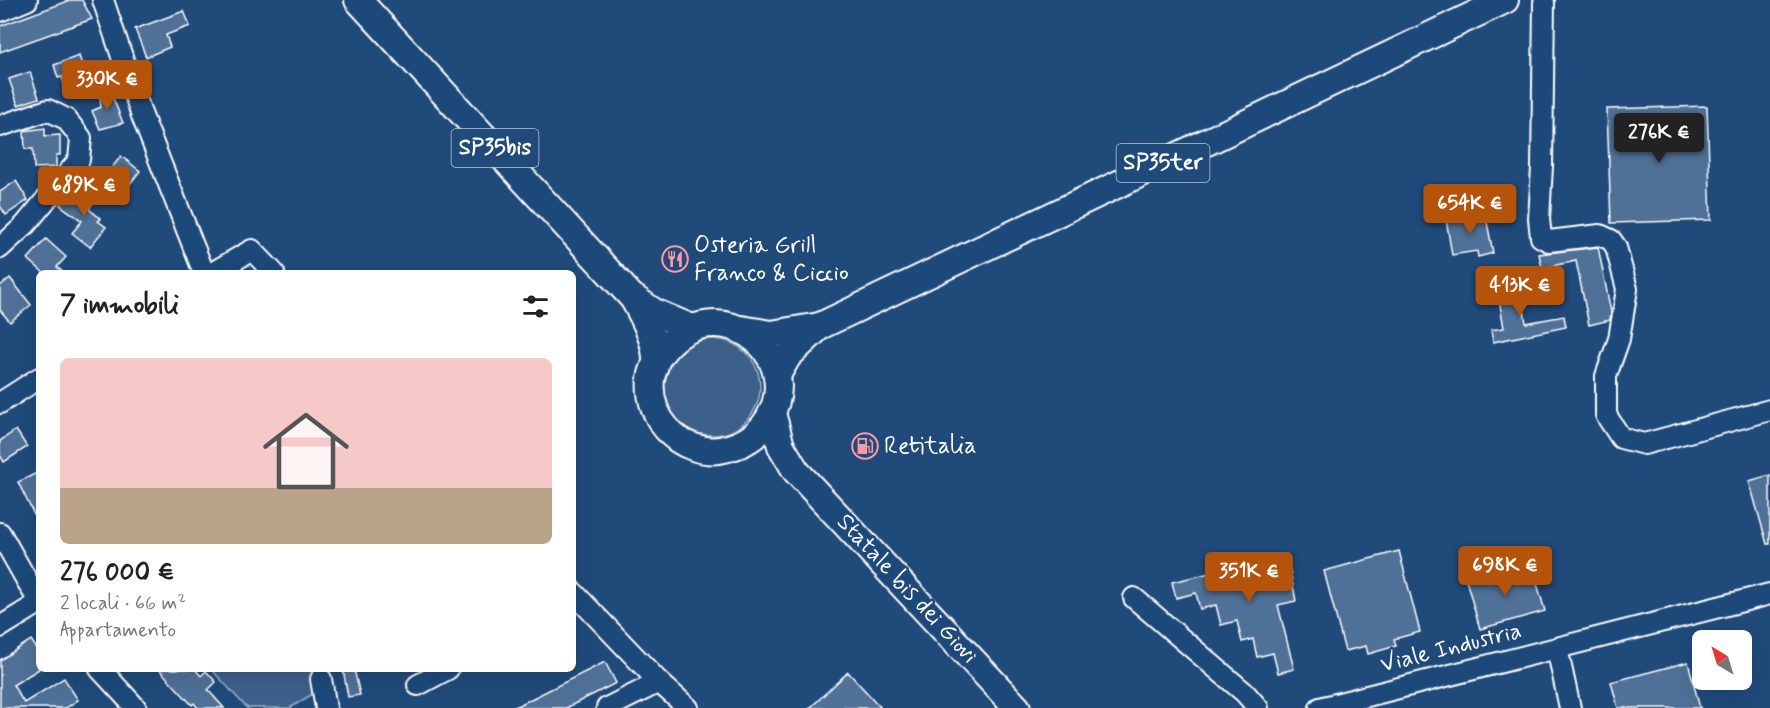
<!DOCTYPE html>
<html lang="it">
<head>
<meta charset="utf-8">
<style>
  body { margin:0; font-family:Mynerve,sans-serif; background:#f2f2f2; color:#222; height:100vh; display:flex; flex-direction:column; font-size:22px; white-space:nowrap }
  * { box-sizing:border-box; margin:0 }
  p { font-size:20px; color:#767676 }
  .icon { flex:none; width:33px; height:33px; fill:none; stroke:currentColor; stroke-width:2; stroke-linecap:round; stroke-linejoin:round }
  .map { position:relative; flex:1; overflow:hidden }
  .details { position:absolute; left:36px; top:270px; width:540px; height:402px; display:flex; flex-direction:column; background:#fff; border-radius:9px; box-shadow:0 6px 24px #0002 }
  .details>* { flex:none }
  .needle { width:39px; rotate:322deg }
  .tools { position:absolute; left:1692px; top:630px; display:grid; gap:12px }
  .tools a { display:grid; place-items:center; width:60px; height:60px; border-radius:9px; background:#fff; box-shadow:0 6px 24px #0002; font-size:30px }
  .price { position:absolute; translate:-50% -51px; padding:0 14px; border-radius:6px; background:#b45309; color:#fff; font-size:20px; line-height:39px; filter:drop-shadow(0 2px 3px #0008) }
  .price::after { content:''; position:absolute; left:50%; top:36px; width:18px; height:14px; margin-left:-9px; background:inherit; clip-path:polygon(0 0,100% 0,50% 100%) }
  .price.current { background:#222; color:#fff }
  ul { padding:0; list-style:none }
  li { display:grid; align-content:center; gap:12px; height:318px; padding:0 24px }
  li+li { border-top:2px solid #e0e0e0 }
  li span { display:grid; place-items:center; height:186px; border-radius:9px; color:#555 }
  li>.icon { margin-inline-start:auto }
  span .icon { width:108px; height:108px; fill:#fffc; stroke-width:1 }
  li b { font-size:26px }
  h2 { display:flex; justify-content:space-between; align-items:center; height:72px; padding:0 24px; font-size:26px }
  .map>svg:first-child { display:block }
  .green { fill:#3c618b; stroke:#9eb0c5; stroke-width:1.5 }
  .building { fill:#507197; stroke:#fff; stroke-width:1.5 }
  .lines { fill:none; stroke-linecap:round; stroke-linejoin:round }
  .minor-casing { stroke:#fff; stroke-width:24 }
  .major-casing { stroke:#fff; stroke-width:30 }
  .minor { stroke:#1f4a7a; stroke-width:20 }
  .major { stroke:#1f4a7a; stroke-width:26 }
  .labels { text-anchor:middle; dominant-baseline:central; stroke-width:5; stroke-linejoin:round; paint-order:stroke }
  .shield { fill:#1f4a7a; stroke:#bcc9d7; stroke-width:1.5 }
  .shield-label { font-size:22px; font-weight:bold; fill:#fff }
  .poi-label { font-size:24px; fill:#fff; stroke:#1f4a7a; text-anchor:start }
  .street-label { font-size:24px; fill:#fff; stroke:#1f4a7a }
</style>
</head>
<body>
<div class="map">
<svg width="1770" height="708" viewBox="0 0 1770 708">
  <rect width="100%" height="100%" fill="#1f4a7a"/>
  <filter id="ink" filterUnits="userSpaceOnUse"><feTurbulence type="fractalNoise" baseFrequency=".0167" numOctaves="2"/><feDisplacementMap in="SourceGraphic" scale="12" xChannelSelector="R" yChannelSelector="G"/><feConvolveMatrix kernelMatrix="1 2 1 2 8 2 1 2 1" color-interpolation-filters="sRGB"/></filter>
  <g filter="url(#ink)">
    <g class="green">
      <circle cx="712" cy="387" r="48"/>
      <polygon points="211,669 319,669 319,690 290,708 247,708"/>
    </g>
    <g class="building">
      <polygon points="71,0 82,0 92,19 0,52 0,26"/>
      <polygon points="184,11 190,26 166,35 170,47 146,57 135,29"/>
      <polygon points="79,56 87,79 65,86 62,77 58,78 54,65"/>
      <polygon points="30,72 39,98 18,105 9,79"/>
      <polygon points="109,88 123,123 100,129 92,111 101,107 99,92"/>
      <polygon points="1707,106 1711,220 1611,223 1607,109"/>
      <polygon points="45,128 45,136 60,135 60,155 56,155 56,167 34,168 33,149 25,149 24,131"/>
      <polygon points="121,156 140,171 123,193 104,178"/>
      <polygon points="16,181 28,200 6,215 0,206 0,192"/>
      <polygon points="74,188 93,203 89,209 101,219 98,221 106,227 90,247 72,233 82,221 60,205"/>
      <polygon points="1485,212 1493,253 1478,257 1477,251 1452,255 1446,219"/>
      <polygon points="46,239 66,257 57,267 64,273 44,273 28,259"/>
      <polygon points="1598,247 1611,312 1610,320 1589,325 1576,261 1542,268 1539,254"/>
      <polygon points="10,278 31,305 10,322 0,310 0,286"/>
      <polygon points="1520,284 1526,323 1564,316 1566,327 1493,342 1491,330 1504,328 1497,288"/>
      <polygon points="16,430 27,447 4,462 0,455 0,441"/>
      <polygon points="39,472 39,525 18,482"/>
      <polygon points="1770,475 1770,544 1767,544 1749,481"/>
      <polygon points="1399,551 1420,632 1394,639 1396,646 1368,654 1366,646 1345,651 1324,571"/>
      <polygon points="1287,555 1296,601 1278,605 1294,669 1278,673 1273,653 1257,657 1253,639 1242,642 1237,621 1221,625 1216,605 1200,609 1196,593 1176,598 1172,582"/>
      <polygon points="1517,566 1519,574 1533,570 1545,611 1480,629 1466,580"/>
      <polygon points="31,640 39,652 39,669 13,685 24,703 64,678 78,700 66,708 0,708 0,660"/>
      <polygon points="605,662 616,683 566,708 513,708"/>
      <polygon points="1688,662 1700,708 1618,708 1611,682"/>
      <polygon points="159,669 195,669 201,676 206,671 216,682 208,690 224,708 198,708 194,703 192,705"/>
      <polygon points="343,669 354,669 360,695 348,697"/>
      <polygon points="848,672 881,708 810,708"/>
    </g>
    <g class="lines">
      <g class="minor-casing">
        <g id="minor">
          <polyline points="103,0 142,116 204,273"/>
          <polyline points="1544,2 1542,167 1539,219 1541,237 1549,241 1600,235 1611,240 1616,247 1627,289 1619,339 1606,376 1606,415 1621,438 1644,444 1770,410"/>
          <polyline points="0,11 27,0"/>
          <polyline points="0,126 48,110 66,119 81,138 79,160 25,225 0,248"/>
          <polyline points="212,273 252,250 274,273"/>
          <polyline points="0,403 39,378"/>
          <polyline points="0,533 39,602"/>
          <polyline points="573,592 659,682 688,708"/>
          <polyline points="1134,598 1245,693 1258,708"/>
          <polyline points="0,627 39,603"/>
          <polyline points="1557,648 1570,708"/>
          <polyline points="100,669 136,708"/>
          <polyline points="321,679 326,708"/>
          <polyline points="418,685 448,669"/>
          <polyline points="607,708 659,682"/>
          <polyline points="1320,708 1770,594"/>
        </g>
      </g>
      <g class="major-casing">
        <g id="major">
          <polyline points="358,0 631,296 654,312 692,328"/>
          <path d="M633 298C643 316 654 336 656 357 657 364 652 371 651 379 649 397 655 415 667 429 679 445 705 454 724 449 743 445 758 436 768 420 810 350 708 280 657 359"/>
          <polyline points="741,329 771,334 820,326"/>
          <polyline points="777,375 788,356 820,326 1505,0"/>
          <polyline points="772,413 781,446 796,471 1017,708"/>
        </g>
      </g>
      <use href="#minor" class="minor"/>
      <use href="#major" class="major"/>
    </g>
  </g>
  <defs>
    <g id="restaurant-ring" transform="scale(1.35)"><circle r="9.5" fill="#1f4a7a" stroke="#ff9aa2" stroke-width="1.5"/><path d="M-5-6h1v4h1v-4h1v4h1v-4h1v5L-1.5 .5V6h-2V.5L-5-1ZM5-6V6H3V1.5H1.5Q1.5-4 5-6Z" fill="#ff9aa2"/></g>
    <g id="fuel-ring" transform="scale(1.35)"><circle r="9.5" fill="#1f4a7a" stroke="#ff9aa2" stroke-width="1.5"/><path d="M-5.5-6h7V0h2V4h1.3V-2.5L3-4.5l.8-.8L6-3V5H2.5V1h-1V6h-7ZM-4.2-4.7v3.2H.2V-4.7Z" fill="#ff9aa2"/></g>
  </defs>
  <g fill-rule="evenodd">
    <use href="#restaurant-ring" x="675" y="259"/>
    <use href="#fuel-ring" x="865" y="446"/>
  </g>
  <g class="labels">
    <g class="shield">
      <rect x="451.5" y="129" width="87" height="38" rx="4.5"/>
      <rect x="1116.5" y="144" width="93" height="38" rx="4.5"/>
    </g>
    <g class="shield-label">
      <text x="495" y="148">SP35bis</text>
      <text x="1163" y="163">SP35ter</text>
    </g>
    <g class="poi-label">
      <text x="694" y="245">Osteria Grill<tspan x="694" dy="28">Franco &amp; Ciccio</tspan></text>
      <text x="884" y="446">Retitalia</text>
    </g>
    <g class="street-label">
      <text transform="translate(907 589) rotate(47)">Statale bis dei Giovi</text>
      <text transform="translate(1451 648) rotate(-14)">Viale Industria</text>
    </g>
  </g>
</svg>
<div class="tools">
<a><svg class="needle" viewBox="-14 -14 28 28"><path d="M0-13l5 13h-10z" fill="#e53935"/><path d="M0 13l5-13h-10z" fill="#767676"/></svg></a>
</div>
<b class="price" style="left:107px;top:111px">330K €</b>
<b class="price current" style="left:1659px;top:164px">276K €</b>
<b class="price" style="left:84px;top:217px">689K €</b>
<b class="price" style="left:1470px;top:235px">654K €</b>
<b class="price" style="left:1520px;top:317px">413K €</b>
<b class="price" style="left:1505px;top:597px">698K €</b>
<b class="price" style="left:1249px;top:603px">351K €</b>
<section class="details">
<h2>7 immobili<svg class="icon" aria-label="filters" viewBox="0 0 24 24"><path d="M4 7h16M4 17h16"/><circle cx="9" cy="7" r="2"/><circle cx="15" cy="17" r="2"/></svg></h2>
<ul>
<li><span style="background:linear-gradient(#f6c9c9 70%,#b9a48a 0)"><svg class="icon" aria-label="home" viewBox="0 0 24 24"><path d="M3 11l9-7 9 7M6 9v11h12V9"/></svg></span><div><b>276 000 €</b><p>2 locali · 66 m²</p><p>Appartamento</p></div></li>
</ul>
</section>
</div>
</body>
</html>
